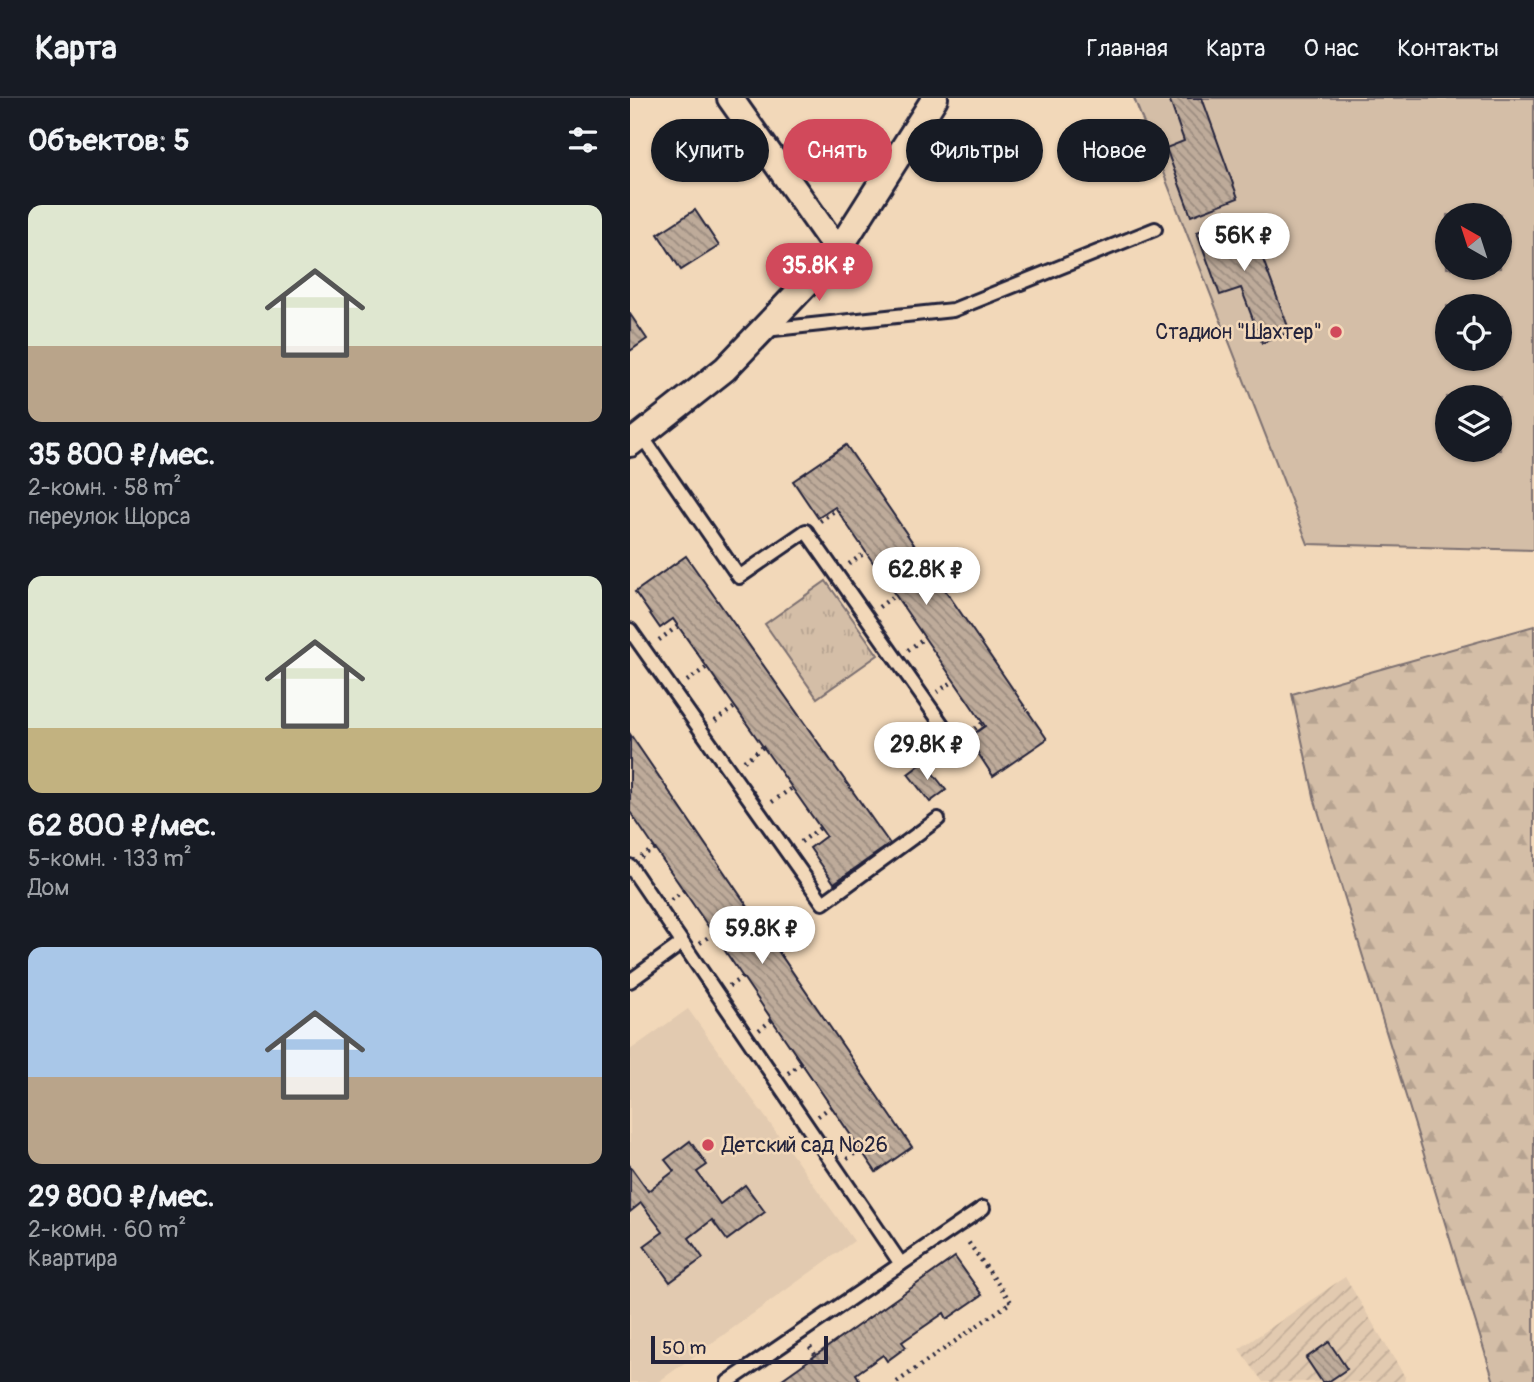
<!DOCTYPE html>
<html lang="ru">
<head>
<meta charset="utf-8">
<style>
  body { margin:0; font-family:Pangolin,sans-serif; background:#20242c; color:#f1f3f6; height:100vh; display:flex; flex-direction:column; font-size:26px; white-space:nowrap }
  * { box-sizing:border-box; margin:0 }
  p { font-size:23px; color:#9ea1a6 }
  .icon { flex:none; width:38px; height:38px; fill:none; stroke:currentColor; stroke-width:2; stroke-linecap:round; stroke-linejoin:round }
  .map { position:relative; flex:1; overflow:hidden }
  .details { display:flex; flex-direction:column; background:#171b24; width:630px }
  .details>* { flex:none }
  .top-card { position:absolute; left:21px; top:21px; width:665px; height:63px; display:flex; gap:14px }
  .needle { width:46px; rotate:321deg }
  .controls { position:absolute; left:805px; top:105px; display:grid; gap:14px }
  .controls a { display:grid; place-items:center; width:77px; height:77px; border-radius:50%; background:#171b24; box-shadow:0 2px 5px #0004; font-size:35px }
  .scale { position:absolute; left:21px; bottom:18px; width:177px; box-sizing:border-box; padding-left:7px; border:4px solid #22223b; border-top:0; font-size:19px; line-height:24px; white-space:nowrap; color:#22223b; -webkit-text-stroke:5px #f2d8b9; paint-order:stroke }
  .price { position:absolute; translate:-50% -60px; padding:0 16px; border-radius:24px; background:#fff; color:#222; font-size:23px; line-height:46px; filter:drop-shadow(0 2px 4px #0008) }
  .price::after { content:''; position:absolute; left:50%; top:42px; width:21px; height:16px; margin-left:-10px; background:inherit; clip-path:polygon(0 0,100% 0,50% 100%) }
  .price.current { background:#d1495b; color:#fff }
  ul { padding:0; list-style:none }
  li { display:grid; align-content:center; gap:14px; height:371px; padding:0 28px }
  li span { display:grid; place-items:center; height:217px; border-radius:14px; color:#555 }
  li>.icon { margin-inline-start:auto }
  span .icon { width:126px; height:126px; fill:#fffc; stroke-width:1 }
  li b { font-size:30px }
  h2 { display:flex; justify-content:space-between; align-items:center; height:84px; padding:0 28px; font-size:30px }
  .pill { padding:0 24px; border-radius:32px; background:#171b24; box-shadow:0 2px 5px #0004; font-size:24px; line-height:63px }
  .pill.current { background:#d1495b; color:#fff }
  header { display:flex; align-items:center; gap:42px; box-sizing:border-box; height:98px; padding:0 35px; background:#171b24; border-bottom:2px solid #363941 }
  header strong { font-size:33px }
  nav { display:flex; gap:38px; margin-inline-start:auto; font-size:24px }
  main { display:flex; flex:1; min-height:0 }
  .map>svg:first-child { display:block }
  .built { fill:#e2cab0 }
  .industrial { fill:url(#industrial-furrows) }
  .grass { fill:url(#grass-tufts); stroke:#7b7071; stroke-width:2 }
  .forest { fill:url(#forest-firs); stroke:#7b7071; stroke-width:2 }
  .pitch { fill:#d4bea7; stroke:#7b7071; stroke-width:2; fill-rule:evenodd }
  .building { fill:url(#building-back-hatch); stroke:#22223b; stroke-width:2 }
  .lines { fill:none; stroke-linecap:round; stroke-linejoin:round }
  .service-casing { stroke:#22223b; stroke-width:18 }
  .minor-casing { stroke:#22223b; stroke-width:30 }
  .path { stroke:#22223b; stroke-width:4.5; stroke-dasharray:2 5; stroke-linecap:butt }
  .service { stroke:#f2d8b9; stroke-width:12 }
  .minor { stroke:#f2d8b9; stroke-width:24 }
  .poi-dot { fill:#d1495b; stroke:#f2d8b9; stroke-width:2.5 }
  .labels { text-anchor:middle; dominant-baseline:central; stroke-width:5; stroke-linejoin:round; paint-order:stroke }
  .poi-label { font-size:21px; fill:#22223b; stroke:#f2d8b9; text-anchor:end }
</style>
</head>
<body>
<header>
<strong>Карта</strong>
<nav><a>Главная</a><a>Карта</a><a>О нас</a><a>Контакты</a></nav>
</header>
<main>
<section class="details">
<h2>Объектов: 5<svg class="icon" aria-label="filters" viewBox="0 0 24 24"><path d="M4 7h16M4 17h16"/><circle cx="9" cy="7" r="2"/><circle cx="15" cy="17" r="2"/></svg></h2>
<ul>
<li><span style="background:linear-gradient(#dfe7d0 65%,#b9a48a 0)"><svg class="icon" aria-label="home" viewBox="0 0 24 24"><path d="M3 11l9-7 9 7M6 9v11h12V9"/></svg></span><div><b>35 800 ₽/мес.</b><p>2-комн. · 58 m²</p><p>переулок Щорса</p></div></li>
<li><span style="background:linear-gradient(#dfe7d0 70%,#c2b280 0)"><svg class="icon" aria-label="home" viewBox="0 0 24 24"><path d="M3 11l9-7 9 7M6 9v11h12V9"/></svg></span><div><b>62 800 ₽/мес.</b><p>5-комн. · 133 m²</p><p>Дом</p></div></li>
<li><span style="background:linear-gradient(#a9c7e8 60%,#b9a48a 0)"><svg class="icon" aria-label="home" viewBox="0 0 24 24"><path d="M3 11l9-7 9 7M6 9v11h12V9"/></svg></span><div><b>29 800 ₽/мес.</b><p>2-комн. · 60 m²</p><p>Квартира</p></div></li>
</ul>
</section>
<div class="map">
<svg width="904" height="1284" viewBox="0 0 904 1284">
  <defs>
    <pattern id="industrial-furrows" width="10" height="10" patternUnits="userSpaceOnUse" patternTransform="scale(1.75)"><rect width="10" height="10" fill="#e2cab0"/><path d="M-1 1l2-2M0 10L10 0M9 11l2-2" fill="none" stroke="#c2ad98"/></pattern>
    <pattern id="grass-tufts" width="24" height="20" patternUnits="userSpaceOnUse" patternTransform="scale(1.75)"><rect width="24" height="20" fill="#d4bea7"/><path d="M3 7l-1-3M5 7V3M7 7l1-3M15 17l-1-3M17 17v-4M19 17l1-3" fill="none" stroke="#b6a391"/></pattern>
    <pattern id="forest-firs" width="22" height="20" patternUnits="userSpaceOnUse" patternTransform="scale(1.75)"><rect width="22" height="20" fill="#d4bea7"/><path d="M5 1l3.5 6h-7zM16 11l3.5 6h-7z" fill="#b6a391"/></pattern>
    <pattern id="building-back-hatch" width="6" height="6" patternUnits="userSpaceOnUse" patternTransform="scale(1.75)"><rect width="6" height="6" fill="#beab9a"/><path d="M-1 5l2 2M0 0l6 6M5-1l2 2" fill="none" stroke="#9a8b7f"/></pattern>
  </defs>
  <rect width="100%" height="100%" fill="#f2d8b9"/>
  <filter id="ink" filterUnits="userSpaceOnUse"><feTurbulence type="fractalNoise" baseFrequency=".0143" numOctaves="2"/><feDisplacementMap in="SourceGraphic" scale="14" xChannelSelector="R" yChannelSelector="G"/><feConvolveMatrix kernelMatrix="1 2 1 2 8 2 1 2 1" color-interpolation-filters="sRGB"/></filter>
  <g filter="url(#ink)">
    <polygon class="built" points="58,911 224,1143 28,1284 0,1284 0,952"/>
    <polygon class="industrial" points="715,1179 775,1279 774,1284 633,1284 609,1251"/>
    <polygon class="grass" points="196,483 248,557 187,600 135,526"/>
    <polygon class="forest" points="904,528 904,1284 864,1284 685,703 662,596"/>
    <path class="pitch" d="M504 0H904V452L678 446ZM817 117H870V170H817ZM817 208H870V261H817ZM817 299H870V352H817Z"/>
    <g class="building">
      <polygon points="539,0 572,0 608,100 561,118 536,50 554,43"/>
      <polygon points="65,112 89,148 51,172 28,136"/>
      <polygon points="616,116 660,234 632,245 611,190 590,197 567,134"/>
      <polygon points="0,216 17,241 0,253"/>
      <polygon points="216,347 417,641 363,678 338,640 355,628 205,409 188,420 163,383"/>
      <polygon points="56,458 260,746 204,785 180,750 196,738 43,521 30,530 5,494"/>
      <polygon points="0,636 282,1049 246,1074 0,714"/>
      <polygon points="294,664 316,692 300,704 278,676"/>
      <polygon points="60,1043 77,1067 67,1074 90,1106 115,1087 135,1114 97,1142 82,1122 59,1140 73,1160 40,1184 14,1148 33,1134 11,1105 0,1114 0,1068 18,1093 44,1073 35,1062"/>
      <polygon points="325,1159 352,1197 317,1221 314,1215 272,1244 276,1249 257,1263 253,1257 226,1276 229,1281 225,1284 148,1284"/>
      <polygon points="699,1244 717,1271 698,1284 692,1284 676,1260"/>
    </g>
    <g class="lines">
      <g class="service-casing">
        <g id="service">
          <polyline points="135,232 323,212 525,131"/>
          <polyline points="11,337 109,479 176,433 325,645"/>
          <polyline points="0,532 193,805 308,721"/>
          <polyline points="0,768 271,1166"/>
          <polyline points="0,883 52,845"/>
          <polyline points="98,1284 353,1110"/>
        </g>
      </g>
      <g class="minor-casing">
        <g id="minor">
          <polyline points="100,0 208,153"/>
          <polyline points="0,346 95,271 208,153 305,0"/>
        </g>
      </g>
      <g class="path">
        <polyline points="190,423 207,411"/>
        <polyline points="219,466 236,454"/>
        <polyline points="249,509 265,497"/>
        <polyline points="29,542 48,528"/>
        <polyline points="278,552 294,540"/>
        <polyline points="57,583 77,569"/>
        <polyline points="307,594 324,583"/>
        <polyline points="85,623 105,609"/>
        <polyline points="339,635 353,625"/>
        <polyline points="114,663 133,649"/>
        <polyline points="142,704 162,690"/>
        <polyline points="171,744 190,730"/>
        <polyline points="11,759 25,750"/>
        <polyline points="41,802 54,792"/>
        <polyline points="70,845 83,836"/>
        <polyline points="99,888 113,879"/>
        <polyline points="129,932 142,922"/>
        <polyline points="158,975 172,965"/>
        <polyline points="188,1018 202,1008"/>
        <polyline points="217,1061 231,1051"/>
        <polyline points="180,1249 186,1258"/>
        <polyline points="267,1284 381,1204 336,1141"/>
      </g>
      <use href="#service" class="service"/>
      <use href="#minor" class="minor"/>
    </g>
  </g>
  <g class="poi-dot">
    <circle cx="706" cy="234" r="7"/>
    <circle cx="78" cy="1047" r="7"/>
  </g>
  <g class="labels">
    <g class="poi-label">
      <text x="692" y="234">Стадион "Шахтер"</text>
      <text x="92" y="1047" text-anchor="start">Детский сад №26</text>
    </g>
  </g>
</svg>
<div class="controls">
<a><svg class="needle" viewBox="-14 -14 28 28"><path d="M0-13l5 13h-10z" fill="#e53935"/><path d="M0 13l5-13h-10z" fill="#9ea1a6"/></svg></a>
<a><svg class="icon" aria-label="locate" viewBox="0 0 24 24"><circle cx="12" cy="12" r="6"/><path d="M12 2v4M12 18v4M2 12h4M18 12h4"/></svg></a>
<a><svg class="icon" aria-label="layers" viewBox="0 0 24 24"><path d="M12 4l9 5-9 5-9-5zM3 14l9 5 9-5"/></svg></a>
</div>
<div class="scale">50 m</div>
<b class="price" style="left:614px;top:175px">56K ₽</b>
<b class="price current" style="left:189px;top:205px">35.8K ₽</b>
<b class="price" style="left:296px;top:509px">62.8K ₽</b>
<b class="price" style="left:297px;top:684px">29.8K ₽</b>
<b class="price" style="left:132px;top:868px">59.8K ₽</b>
<div class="top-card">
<a class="pill">Купить</a>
<a class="pill current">Снять</a>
<a class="pill">Фильтры</a>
<a class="pill">Новое</a>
</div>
</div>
</main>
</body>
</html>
